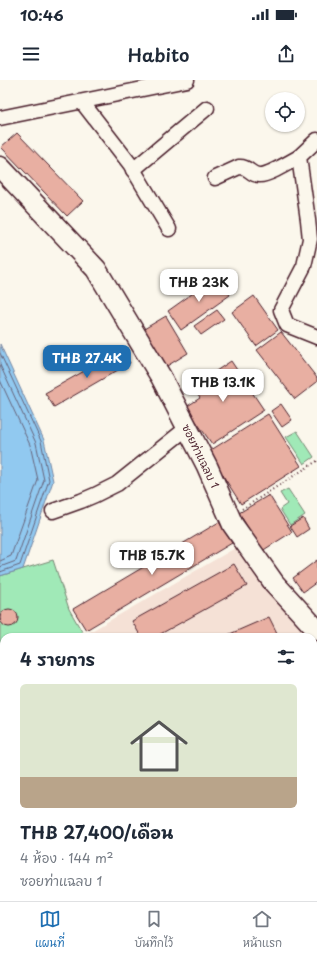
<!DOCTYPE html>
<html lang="th">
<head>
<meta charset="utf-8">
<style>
  body { margin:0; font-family:"Playpen Sans","Playpen Sans Thai",sans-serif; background:#f6f6f7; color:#1f2937; height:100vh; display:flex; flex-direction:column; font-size:15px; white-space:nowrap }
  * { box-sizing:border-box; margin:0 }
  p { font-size:13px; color:#747a83 }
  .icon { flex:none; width:22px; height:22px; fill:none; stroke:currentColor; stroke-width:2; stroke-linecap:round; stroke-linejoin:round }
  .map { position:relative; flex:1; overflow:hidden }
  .drawer { position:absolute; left:0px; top:553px; width:317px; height:268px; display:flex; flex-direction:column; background:#fff; border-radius:12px 12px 0 0; box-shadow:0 1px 3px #0004 }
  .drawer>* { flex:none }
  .tools { position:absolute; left:265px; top:12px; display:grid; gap:8px }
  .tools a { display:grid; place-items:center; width:40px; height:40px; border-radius:50%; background:#fff; box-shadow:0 1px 3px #0004; font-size:20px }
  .price { position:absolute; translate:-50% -34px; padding:0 9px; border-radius:8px; background:#fff; color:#222; font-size:13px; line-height:26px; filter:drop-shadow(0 1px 2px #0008) }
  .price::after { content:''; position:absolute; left:50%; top:24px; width:12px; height:9px; margin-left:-6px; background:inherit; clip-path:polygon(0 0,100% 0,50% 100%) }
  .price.active { background:#1f6fb2; color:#fff }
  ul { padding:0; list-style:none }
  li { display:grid; align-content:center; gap:8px; height:212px; padding:0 20px }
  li+li { border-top:1px solid #e0e1e3 }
  li span { display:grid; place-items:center; height:124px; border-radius:6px; color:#555 }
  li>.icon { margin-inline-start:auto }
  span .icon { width:72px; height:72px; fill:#fffc; stroke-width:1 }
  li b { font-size:17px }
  h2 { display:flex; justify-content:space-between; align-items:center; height:48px; padding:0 20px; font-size:17px }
  .status { display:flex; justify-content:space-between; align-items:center; height:28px; padding:0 20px; background:#fff; direction:ltr }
  .status svg { height:11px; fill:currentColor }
  header { display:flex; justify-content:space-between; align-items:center; height:52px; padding:0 20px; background:#fff; font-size:18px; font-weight:600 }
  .tab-bar { display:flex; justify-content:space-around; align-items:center; height:56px; border-top:1px solid #e0e1e3; background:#fff; font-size:11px; color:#747a83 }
  .tab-bar a { display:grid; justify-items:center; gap:2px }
  .tab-bar .active { color:#1f6fb2 }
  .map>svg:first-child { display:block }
  .built { fill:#f5e1d6 }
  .green { fill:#a0e9b7; stroke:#758471 }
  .water { fill:#91c9f0; stroke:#7585a1 }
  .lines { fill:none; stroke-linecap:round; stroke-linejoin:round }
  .shore { stroke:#66637a; stroke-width:1 }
  .building { fill:#e8afa2; stroke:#4a1f2b }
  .street-casing { stroke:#4a1f2b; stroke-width:17 }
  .secondary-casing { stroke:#4a1f2b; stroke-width:23 }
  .path { stroke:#4a1f2b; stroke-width:2; stroke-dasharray:1 3; stroke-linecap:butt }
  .street { stroke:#fbf7ec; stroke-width:14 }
  .secondary { stroke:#fbf7ec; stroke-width:20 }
  .labels { text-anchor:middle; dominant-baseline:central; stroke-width:4; stroke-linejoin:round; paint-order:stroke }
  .street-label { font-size:11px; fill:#4a1f2b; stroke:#fbf7ec }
</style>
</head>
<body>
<div class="status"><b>10:46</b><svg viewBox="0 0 49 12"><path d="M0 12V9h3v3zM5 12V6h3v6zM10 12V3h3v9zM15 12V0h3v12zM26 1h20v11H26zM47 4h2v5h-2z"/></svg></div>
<header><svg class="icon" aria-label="menu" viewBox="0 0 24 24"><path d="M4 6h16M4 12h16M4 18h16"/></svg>Habito<svg class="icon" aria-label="share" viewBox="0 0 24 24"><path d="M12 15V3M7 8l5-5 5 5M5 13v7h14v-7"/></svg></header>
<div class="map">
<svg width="317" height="821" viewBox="0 0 317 821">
  <rect width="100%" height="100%" fill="#fbf7ec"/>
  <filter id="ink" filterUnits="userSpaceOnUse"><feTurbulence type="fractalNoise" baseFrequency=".025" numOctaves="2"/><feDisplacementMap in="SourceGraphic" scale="8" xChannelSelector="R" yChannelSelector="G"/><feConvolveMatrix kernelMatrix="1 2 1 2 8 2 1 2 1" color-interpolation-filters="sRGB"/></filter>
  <g filter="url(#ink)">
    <polygon class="built" points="237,467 313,557 88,557 88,553"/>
    <g class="green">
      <polygon points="297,351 314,377 304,384 286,357"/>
      <polygon points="288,409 305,435 290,445 280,429 287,424 280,413"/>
      <polygon points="53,480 69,529 85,557 4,557 4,576 0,575 0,496"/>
    </g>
    <polygon class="water" points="0,264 44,360 53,401 23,489 0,496"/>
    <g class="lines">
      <g class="shore">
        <polyline points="0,273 41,361 49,400 20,485 0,492"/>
        <polyline points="0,285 36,363 44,400 16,481 0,487"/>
        <polyline points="0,300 30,365 38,400 11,476 0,481"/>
      </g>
    </g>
    <g class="building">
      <polygon points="17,53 83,121 67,136 1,67"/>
      <polygon points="217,196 230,215 181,250 168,231"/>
      <polygon points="254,216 278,250 256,266 232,232"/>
      <polygon points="217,230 224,239 201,255 194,246"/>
      <polygon points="166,236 188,273 167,286 144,249"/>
      <polygon points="281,252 317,298 317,302 295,319 257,270"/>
      <polygon points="122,270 130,283 54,327 45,313"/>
      <polygon points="231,281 264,330 212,364 186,327 200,318 192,307"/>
      <polygon points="281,324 292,340 282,347 271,331"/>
      <polygon points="268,334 301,386 241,424 208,372"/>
      <polygon points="269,415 292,452 262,471 239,433"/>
      <polygon points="303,438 309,449 297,457 290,446"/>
      <polygon points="219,442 232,463 86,550 73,529"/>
      <polygon points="317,480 317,502 303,512 293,498"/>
      <polygon points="234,484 247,506 155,557 141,557 132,541"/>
      <circle cx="9" cy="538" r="9"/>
      <polygon points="269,537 279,557 223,557"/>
      <polygon points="313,577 317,577 317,605 313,604"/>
      <polygon points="313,605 317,606 317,619 313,618"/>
      <polygon points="4,679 4,705 0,697 0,682"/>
      <polygon points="0,704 4,713 4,788 0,789"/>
      <polygon points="317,706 317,760 313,759 313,717"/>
      <polygon points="313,791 317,793 317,818 313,815"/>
      <polygon points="4,792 4,807 0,808 0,794"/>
      <polygon points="4,810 4,817 40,817 41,821 4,821 0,811"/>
      <polygon points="45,817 70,817 62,821 47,821"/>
      <polygon points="149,817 205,817 205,821 169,821"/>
      <polygon points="220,817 244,817 243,821 219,821"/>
      <polygon points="273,817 284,817 290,821 270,821"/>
      <polygon points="284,817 302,817 300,821 290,821"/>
    </g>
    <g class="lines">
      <g class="street-casing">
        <g id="street">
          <polyline points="82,22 130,84 169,149"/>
          <polyline points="0,38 187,0"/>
          <polyline points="317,60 299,77 308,140 310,159 304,186 281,230 287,245 317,257"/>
          <polyline points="133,90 207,28"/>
          <path d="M215 98 239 87C249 86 250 95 259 95 267 96 290 82 299 77"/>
          <polyline points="53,431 81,421 95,415 117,404 187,348"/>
          <polyline points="130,817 132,821"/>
          <polyline points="79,821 92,817"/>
        </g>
      </g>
      <g class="secondary-casing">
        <g id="secondary">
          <polyline points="0,87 96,189 161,297 207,386 233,445 274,503 317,550"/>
          <polyline points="313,629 317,630"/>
          <polyline points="0,666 4,663"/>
          <polyline points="313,690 317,680"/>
          <polyline points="258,821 260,817"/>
        </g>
      </g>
      <polyline class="path" points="242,429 317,381"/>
      <use href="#street" class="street"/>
      <use href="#secondary" class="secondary"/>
    </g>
  </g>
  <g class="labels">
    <g class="street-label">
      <text transform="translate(201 376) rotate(64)">ซอยท่าแฉลบ 1</text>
    </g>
  </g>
</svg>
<div class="tools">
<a><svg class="icon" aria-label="locate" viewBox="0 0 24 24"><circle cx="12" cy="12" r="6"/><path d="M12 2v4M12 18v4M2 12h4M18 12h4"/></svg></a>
</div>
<b class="price" style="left:199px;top:223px">THB 23K</b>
<b class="price active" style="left:87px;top:299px">THB 27.4K</b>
<b class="price" style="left:223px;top:323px">THB 13.1K</b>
<b class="price" style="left:152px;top:496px">THB 15.7K</b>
<section class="drawer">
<h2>4 รายการ<svg class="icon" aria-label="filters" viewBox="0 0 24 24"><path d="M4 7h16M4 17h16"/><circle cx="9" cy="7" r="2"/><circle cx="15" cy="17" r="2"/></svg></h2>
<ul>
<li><span style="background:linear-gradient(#dfe7d0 75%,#b9a48a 0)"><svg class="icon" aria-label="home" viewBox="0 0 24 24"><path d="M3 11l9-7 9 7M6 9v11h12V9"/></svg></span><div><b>THB 27,400/เดือน</b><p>4 ห้อง · 144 m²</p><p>ซอยท่าแฉลบ 1</p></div></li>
</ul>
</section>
</div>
<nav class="tab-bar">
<a class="active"><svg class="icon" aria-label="map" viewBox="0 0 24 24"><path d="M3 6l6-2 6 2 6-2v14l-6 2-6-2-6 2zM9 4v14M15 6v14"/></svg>แผนที่</a>
<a><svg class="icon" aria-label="saved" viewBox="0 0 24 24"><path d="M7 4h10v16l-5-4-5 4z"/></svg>บันทึกไว้</a>
<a><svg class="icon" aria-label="home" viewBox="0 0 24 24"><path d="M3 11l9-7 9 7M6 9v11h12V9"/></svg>หน้าแรก</a>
</nav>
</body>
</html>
